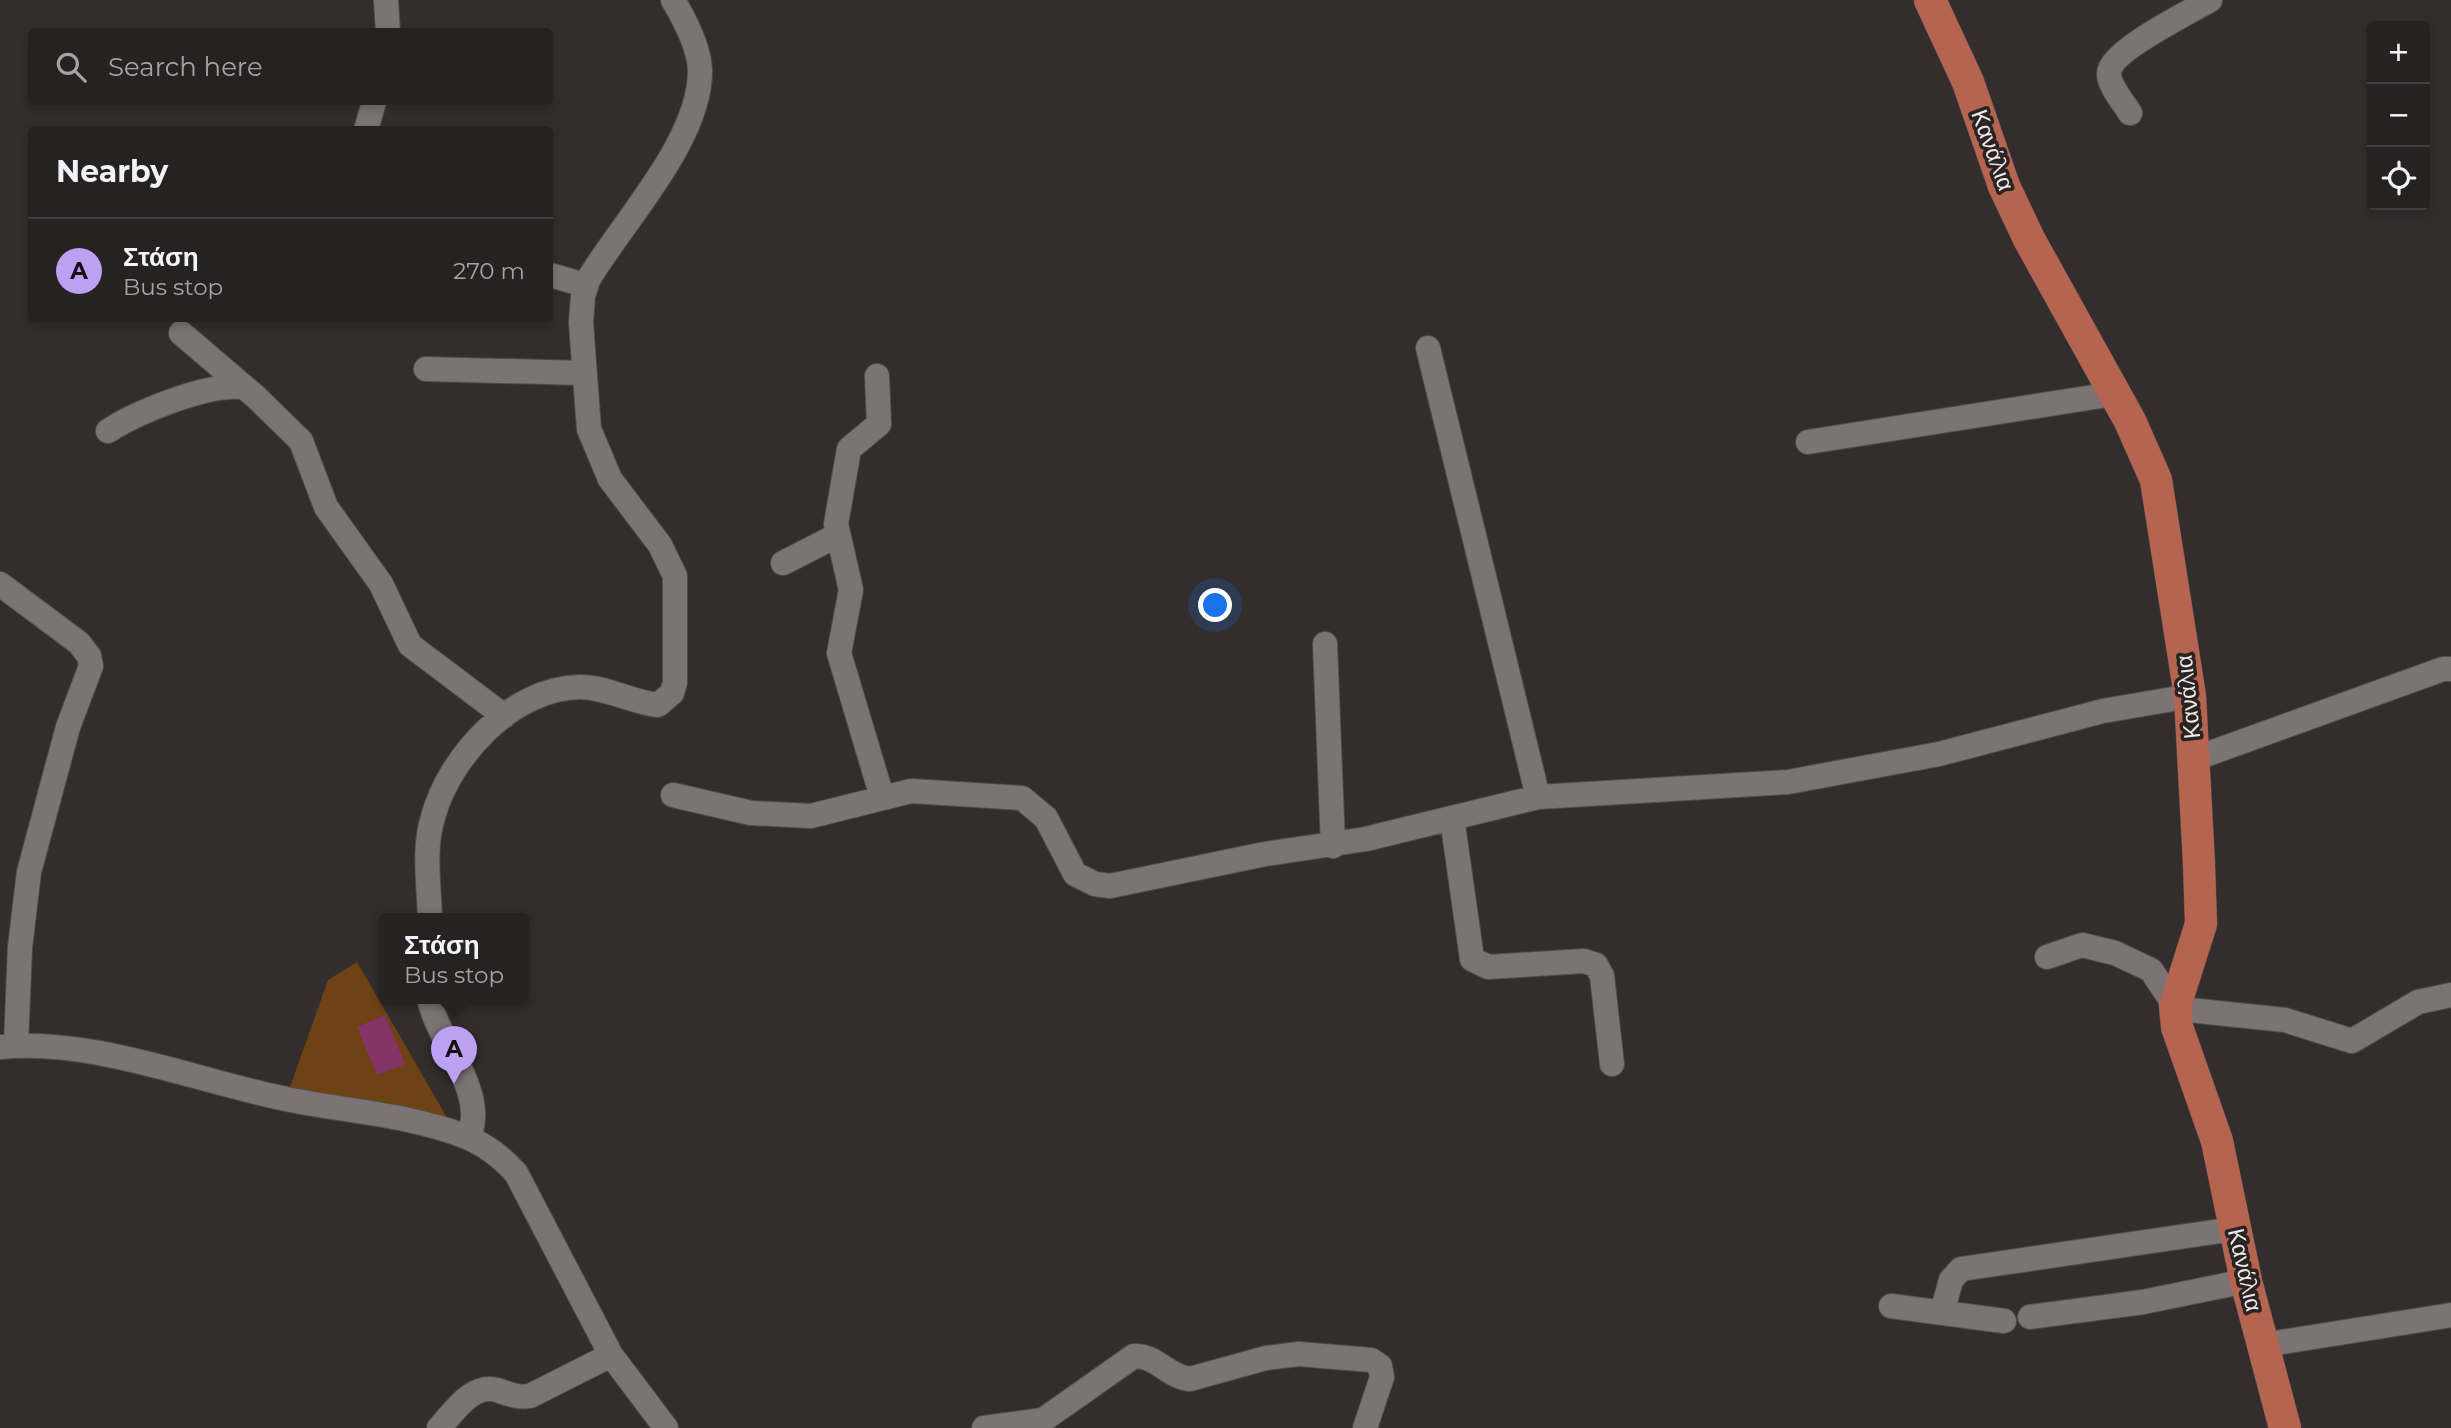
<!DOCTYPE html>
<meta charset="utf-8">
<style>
:root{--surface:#272222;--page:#2f2a2a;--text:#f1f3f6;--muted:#a4a4a5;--line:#433f40;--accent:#bca0f2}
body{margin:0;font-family:Montserrat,sans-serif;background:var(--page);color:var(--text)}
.controls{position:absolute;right:21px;top:21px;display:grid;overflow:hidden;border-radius:7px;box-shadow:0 4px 10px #0003}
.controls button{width:63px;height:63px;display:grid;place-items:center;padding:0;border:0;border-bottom:2px solid var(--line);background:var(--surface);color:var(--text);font:35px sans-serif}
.you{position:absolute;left:1216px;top:606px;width:24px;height:24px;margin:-18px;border:5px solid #fff;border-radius:50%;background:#1a73e8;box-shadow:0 0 0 10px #1a73e833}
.badge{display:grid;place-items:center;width:46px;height:46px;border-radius:50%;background:var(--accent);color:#111;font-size:23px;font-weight:700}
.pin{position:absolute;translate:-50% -58px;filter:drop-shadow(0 2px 4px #0008)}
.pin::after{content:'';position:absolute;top:37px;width:24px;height:21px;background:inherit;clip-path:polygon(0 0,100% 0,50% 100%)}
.popup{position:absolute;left:379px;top:913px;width:150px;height:91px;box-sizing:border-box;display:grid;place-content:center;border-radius:7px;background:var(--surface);filter:drop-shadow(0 2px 5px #0005);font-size:23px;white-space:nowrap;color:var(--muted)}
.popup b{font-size:26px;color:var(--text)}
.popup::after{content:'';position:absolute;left:50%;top:100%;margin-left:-14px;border:14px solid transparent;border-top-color:var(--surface)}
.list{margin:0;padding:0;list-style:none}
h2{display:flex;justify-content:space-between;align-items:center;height:91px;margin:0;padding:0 28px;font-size:30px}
h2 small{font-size:23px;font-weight:400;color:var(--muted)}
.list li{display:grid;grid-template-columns:46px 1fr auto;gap:21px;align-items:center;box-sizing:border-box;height:105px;padding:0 28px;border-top:2px solid var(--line)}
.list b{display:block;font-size:26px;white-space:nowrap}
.list p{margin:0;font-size:23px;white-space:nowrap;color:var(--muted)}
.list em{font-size:23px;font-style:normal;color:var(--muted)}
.icon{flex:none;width:38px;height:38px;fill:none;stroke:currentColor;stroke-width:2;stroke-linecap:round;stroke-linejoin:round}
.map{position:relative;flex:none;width:2451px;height:1428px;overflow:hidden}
.search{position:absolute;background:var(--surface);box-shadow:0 4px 10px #0003;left:28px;top:28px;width:525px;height:77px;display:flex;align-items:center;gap:18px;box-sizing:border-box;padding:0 24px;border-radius:7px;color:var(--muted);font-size:26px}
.panel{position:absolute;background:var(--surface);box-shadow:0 4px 10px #0003;left:28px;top:126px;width:525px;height:196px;border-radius:7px}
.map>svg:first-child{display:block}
</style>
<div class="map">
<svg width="2451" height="1428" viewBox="0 0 2451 1428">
<rect width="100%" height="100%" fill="#342d2e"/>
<!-- green -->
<path fill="#6e4214" d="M357 962 449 1121 289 1090 328 980Z"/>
<!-- building -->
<path fill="#843467" d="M385 1015 405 1064 377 1075 357 1027Z"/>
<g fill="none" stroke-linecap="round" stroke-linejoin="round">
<!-- minor casing -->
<g stroke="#534c4d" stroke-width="26">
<path id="minor" d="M386 0 388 32
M2130 113C2124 103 2109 86 2109 74 2109 51 2190 12 2210 0
M366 130 374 102
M550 275 585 285
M181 333 256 397 301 441 326 507 381 584 410 645 504 716
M1428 348 1538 797
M426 369 583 373
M877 376 879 424 849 449 836 524 851 590 839 653 882 797
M108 431C137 412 206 384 241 387
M1808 442 2113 394
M783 563 836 536
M0 584 79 643 89 656 91 666 68 727 29 872 20 947 16 1045
M1325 644 1333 846
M2194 759 2443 669H2451
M673 795 751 813 811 816 911 791 1022 798 1046 818 1075 874 1095 884 1110 886 1265 854 1366 839 1538 797 1788 782 1939 754 2103 711 2190 696
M1452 818 1472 959 1488 967 1584 961 1596 965 1602 976 1612 1064
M430 918C429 885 423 849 433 817 450 755 513 688 580 687 606 687 632 702 658 705L672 693 675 682V576L660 545 610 479 589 429 581 323 583 296 588 280C623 221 701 140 700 70 699 46 685 20 673 0
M2047 957 2082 945 2115 953 2151 970 2175 1006 2189 1010 2285 1020 2352 1041 2418 1002 2451 995
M429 998C437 1036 471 1074 473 1111 474 1120 471 1130 470 1138
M0 1047C90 1038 189 1078 277 1097 338 1111 405 1113 464 1136 486 1145 500 1156 516 1173L611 1355 666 1428
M1891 1306 2004 1321
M1942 1313 1951 1280 1961 1269 2234 1229
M2030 1317 2143 1302 2246 1281
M2263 1345 2451 1315
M439 1428C454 1412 472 1383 497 1390 509 1394 517 1398 530 1396L611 1355
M984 1428 1043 1420 1134 1356C1156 1355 1168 1377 1190 1379L1266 1358 1299 1354 1371 1360 1380 1366 1382 1377 1365 1428"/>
</g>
<!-- major casing -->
<g stroke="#534c4d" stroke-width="33">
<path id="major" d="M1930 0 1968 82 2004 186 2029 239 2130 421 2156 480 2190 696 2199 864 2201 924 2175 1006 2177 1027 2217 1141 2246 1281 2285 1428"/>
</g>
<!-- minor -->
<use href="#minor" stroke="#7c7474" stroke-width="24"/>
<!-- major -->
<use href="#major" stroke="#b4644f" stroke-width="32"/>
</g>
<g text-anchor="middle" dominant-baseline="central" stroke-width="7" stroke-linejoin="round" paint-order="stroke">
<!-- street labels -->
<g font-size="23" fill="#eee9e9" stroke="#2a2324">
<text transform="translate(1993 150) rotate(70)">Κανάλια</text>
<text transform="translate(2188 697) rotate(-96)">Κανάλια</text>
<text transform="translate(2245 1270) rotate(77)">Κανάλια</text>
</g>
</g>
</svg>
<div class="controls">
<button>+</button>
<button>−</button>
<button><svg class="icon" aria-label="locate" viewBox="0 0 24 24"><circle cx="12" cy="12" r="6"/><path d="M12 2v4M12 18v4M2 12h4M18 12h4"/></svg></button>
</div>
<div class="you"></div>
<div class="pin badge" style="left:454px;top:1084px">A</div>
<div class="popup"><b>Στάση</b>Bus stop</div>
<div class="search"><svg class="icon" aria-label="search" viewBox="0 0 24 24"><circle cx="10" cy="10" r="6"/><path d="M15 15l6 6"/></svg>Search here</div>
<section class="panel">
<h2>Nearby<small></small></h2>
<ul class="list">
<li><span class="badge">A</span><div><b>Στάση</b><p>Bus stop</p></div><em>270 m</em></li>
</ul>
</section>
</div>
